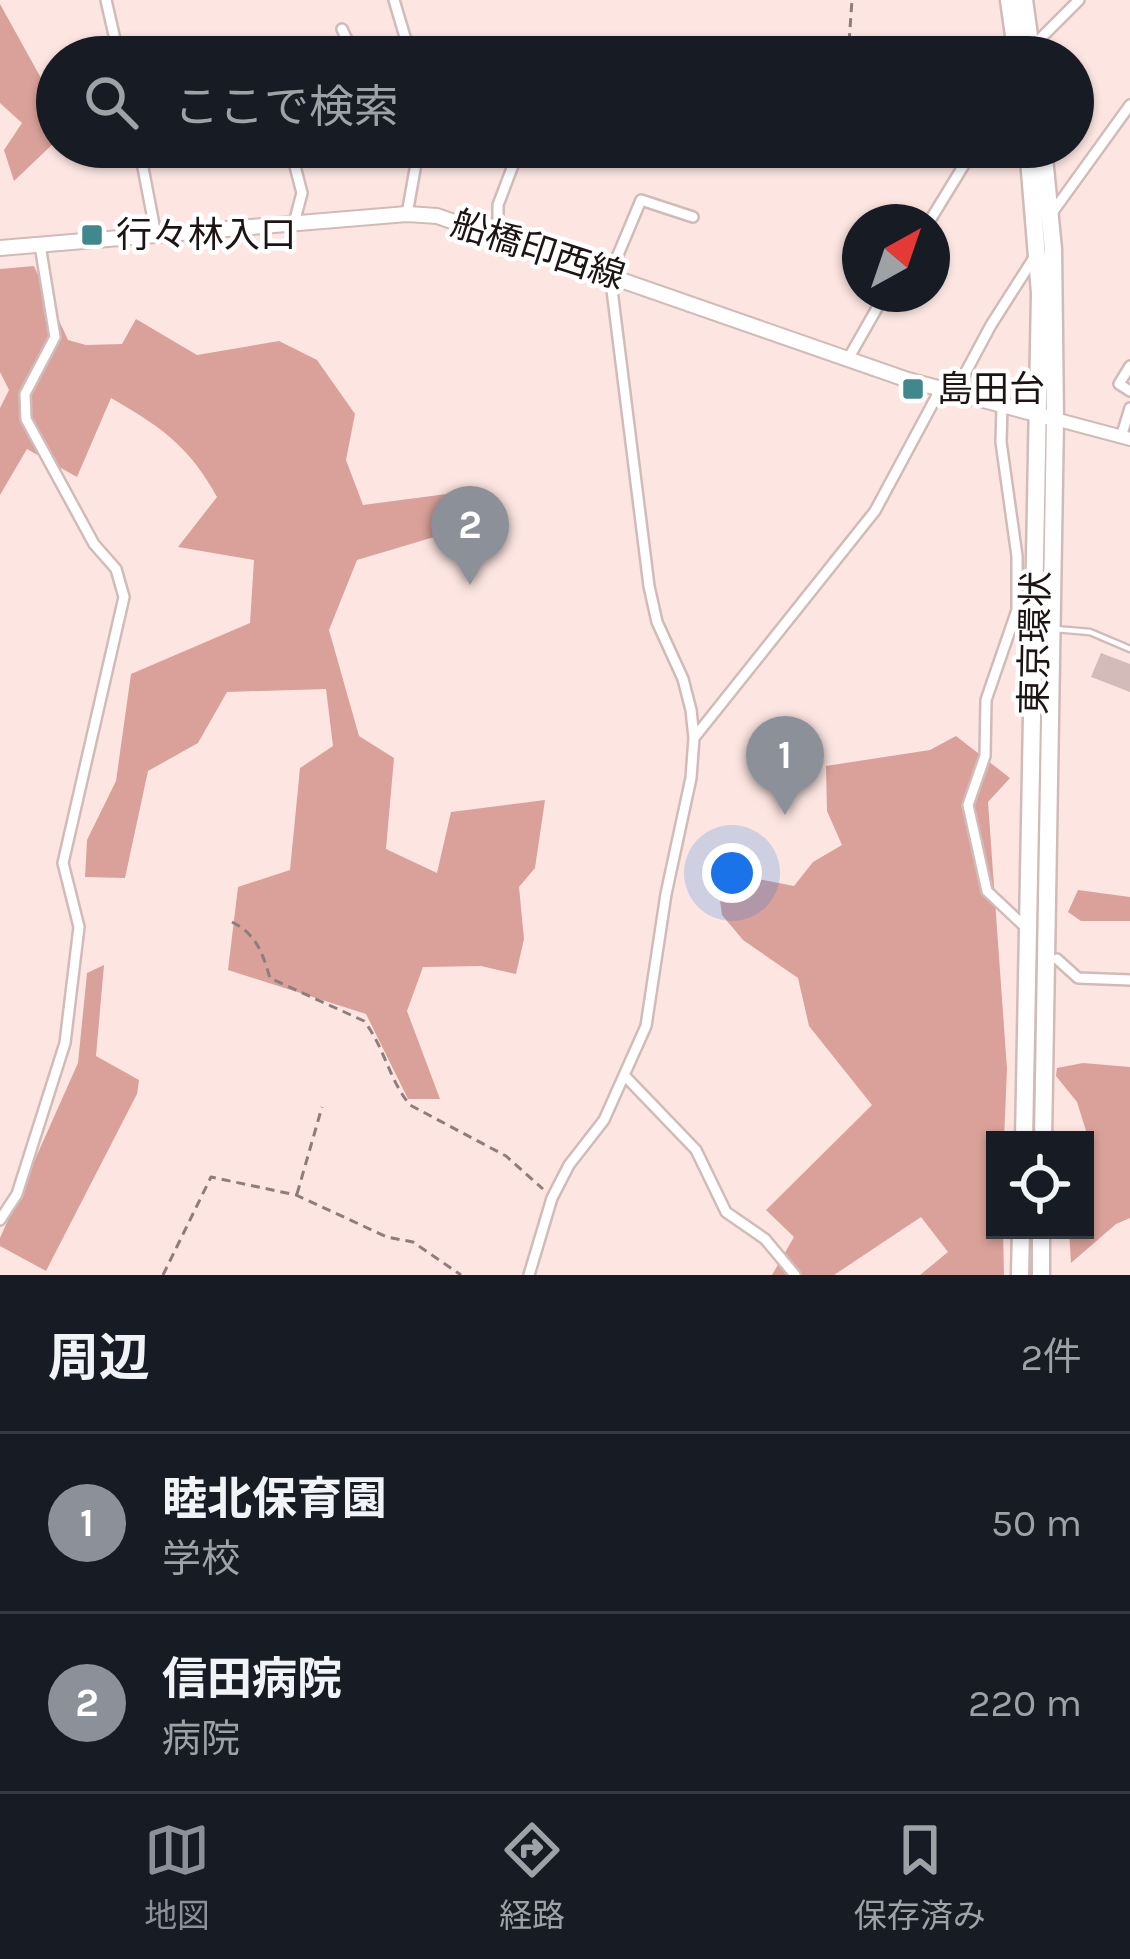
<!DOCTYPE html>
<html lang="ja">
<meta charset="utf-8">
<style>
:root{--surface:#171b24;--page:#20242c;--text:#f1f3f6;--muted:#9ea1a6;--line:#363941;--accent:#8c9099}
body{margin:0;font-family:Karla,"Noto Sans JP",sans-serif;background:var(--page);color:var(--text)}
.controls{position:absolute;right:36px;bottom:36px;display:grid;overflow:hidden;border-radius:0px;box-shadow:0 3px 9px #0004}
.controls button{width:108px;height:108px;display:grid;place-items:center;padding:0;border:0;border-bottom:3px solid var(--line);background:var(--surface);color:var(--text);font:60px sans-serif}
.compass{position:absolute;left:842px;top:204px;width:108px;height:108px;border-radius:50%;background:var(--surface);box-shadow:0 3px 9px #0004;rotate:40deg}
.you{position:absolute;left:732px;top:873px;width:42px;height:42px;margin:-30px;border:9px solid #fff;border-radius:50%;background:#1a73e8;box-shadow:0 0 0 18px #1a73e833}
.badge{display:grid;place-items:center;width:78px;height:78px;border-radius:50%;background:var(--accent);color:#fff;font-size:39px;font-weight:700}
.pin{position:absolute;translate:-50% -99px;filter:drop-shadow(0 3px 6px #0008)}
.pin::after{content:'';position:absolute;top:63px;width:42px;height:36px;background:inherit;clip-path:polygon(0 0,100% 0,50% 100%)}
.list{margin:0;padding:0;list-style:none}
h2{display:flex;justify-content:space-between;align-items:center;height:156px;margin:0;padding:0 48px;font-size:51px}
h2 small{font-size:39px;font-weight:400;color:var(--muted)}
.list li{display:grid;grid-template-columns:78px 1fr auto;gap:36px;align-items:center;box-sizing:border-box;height:180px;padding:0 48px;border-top:3px solid var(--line)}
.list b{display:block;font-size:45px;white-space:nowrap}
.list p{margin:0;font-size:39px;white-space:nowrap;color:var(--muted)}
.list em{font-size:39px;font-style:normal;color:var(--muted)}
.icon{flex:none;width:66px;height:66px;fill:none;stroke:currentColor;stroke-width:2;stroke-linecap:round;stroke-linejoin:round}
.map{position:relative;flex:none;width:1130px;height:1275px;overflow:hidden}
.search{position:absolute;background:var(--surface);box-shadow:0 3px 9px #0004;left:36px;right:36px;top:36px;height:132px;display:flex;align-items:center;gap:30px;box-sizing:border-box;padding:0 42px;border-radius:66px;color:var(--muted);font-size:45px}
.sheet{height:516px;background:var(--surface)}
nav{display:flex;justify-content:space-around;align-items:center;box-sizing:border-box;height:168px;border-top:3px solid var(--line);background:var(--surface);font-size:33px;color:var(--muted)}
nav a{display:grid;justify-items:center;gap:6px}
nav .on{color:var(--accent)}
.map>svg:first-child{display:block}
</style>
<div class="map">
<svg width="1130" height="1275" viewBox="0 0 1130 1275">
<rect width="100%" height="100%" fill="#fde6e2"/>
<!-- forest -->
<path fill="#d9a199" d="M0 4 57 107V140L14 181 4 150 22 123 0 103Z
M34 266 68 340 86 345 122 344 136 319 197 355 279 341 317 360 355 414 346 460 363 505 462 492 491 520 357 560 329 630 359 736 394 758 386 849 437 873 451 812 545 800 535 868 519 887 524 939 516 974 481 966 423 967 407 1011 440 1099H408L366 1014 228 970 238 887 290 870 300 768 333 746 326 689 227 692 198 743 148 771 125 878 85 877 87 840 116 781 131 674 250 623 254 560 178 547 217 497C189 446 161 427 111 398L77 477 27 449 0 495V408L9 390 0 372V269Z
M956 736 1010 778 988 802 1007 1069 1004 1140H995V1230H1003L1004 1275H920L948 1252 921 1217 834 1275H772L794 1237 766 1210 872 1105 809 1026 798 978 743 940 722 915 716 871 794 886 813 862 842 845 827 811 826 766 930 750Z
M1078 890 1130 897V921H1081L1068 912Z
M104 965 96 1056 139 1080 137 1094 46 1271 0 1246V1238L78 1063 87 973Z
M1083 1063 1130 1067V1218L1116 1224 1071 1263 1069 1230H1085V1140H1078L1087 1134 1077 1102 1056 1076 1057 1068Z"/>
<!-- building -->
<path fill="#d2bbb8" d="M1101 653 1130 664V692L1091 677Z"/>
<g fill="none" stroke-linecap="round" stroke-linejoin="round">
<!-- lane casing -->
<g stroke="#d1bbb8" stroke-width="9">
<path id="lane" d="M1055 629 1090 632 1130 649"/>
</g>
<!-- street casing -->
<g stroke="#d1bbb8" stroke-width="14">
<path id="street" d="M106 0 119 57
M394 0 411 57
M342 29 355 57
M1032 47 1079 0
M139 147 156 235
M290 147 302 193 294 223
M1052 213 1130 105
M407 214 419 147
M929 222 975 147
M498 235V205L520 147
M848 359 885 294
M1130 366 1119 384 1130 391
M954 394 991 325 1035 256
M1002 406 1001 442 1017 556V610L986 700 985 756 968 805 987 891 1022 924
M1121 437 1130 408
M694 738 875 511 940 390
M1057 959 1078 978 1130 980
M624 1075 696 1150 726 1212 765 1239 795 1275
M0 1220 17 1194 65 1043 79 927 63 863 124 597 116 569 94 544 26 419 25 394 55 337 40 245
M529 1275 552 1198 569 1165 604 1120 646 1026 666 894 691 778 694 738 691 710 683 679 657 622 649 586 610 274 641 200 693 217"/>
</g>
<!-- secondary casing -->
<g stroke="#d1bbb8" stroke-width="16">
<path id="secondary" d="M1055 419 1130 439"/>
</g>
<!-- primary casing -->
<g stroke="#d1bbb8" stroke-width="18">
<path id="primary" d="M0 248 407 214 437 216 908 380 1047 417"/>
</g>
<!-- highway casing -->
<g stroke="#d1bbb8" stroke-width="21">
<path id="highway" d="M1009 0 1017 57
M1024 0 1032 57
M1024 1140 1040 293 1028 147
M1043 1140 1055 419 1053 249 1043 147
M1020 1275 1021 1230
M1041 1275V1230"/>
</g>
<!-- path -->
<path stroke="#8d7d7b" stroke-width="3" stroke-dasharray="9 6" stroke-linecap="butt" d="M848 57 852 0
M425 165 463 147
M232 922C257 935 262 952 270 978L364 1021C384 1046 389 1080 410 1105L506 1156 543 1189
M297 1194 322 1107
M163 1275 211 1177 296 1195 387 1237 413 1242 461 1275"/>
<!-- lane -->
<use href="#lane" stroke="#fff" stroke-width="4.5"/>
<!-- street -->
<use href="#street" stroke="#fff" stroke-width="9"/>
<!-- secondary -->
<use href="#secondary" stroke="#fff" stroke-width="12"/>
<!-- primary -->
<use href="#primary" stroke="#fff" stroke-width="14"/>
<!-- highway -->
<use href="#highway" stroke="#fff" stroke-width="16"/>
</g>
<!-- markers -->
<g fill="#40888b" stroke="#fff" stroke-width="4.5">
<rect x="80" y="223" width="24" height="24" rx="6"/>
<rect x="901" y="377" width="24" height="24" rx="6"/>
</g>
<g text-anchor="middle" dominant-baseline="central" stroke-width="9" stroke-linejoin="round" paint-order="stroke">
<!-- poi labels -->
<g font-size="36" fill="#1d1514" stroke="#fff" text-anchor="start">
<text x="116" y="235">行々林入口</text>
<text x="937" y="389">島田台</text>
</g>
<!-- street labels -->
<g font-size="36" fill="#1d1514" stroke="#fff">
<text transform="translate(538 250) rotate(18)">船橋印西線</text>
<text transform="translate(1035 643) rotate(-89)">東京環状</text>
</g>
</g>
</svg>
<div class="controls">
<button><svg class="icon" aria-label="locate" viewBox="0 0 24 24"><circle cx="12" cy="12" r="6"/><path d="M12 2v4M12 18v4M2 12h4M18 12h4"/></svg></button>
</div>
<svg class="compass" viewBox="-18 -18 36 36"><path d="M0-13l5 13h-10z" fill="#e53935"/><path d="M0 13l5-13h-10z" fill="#9ea1a6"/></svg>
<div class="you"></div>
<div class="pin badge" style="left:785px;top:815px">1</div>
<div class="pin badge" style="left:470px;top:585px">2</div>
<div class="search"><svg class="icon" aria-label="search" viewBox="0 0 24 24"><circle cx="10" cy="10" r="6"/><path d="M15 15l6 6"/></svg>ここで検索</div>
</div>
<section class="sheet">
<h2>周辺<small>2件</small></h2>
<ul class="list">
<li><span class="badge">1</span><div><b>睦北保育園</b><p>学校</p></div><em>50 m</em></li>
<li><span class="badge">2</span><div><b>信田病院</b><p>病院</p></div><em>220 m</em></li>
</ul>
</section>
<nav>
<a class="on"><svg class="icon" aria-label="map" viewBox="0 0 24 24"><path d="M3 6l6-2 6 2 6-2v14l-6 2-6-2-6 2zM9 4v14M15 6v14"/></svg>地図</a>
<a><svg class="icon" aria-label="directions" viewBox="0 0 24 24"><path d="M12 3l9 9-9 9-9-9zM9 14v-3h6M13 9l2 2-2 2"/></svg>経路</a>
<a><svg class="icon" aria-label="saved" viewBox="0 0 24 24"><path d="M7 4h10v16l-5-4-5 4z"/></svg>保存済み</a>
</nav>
